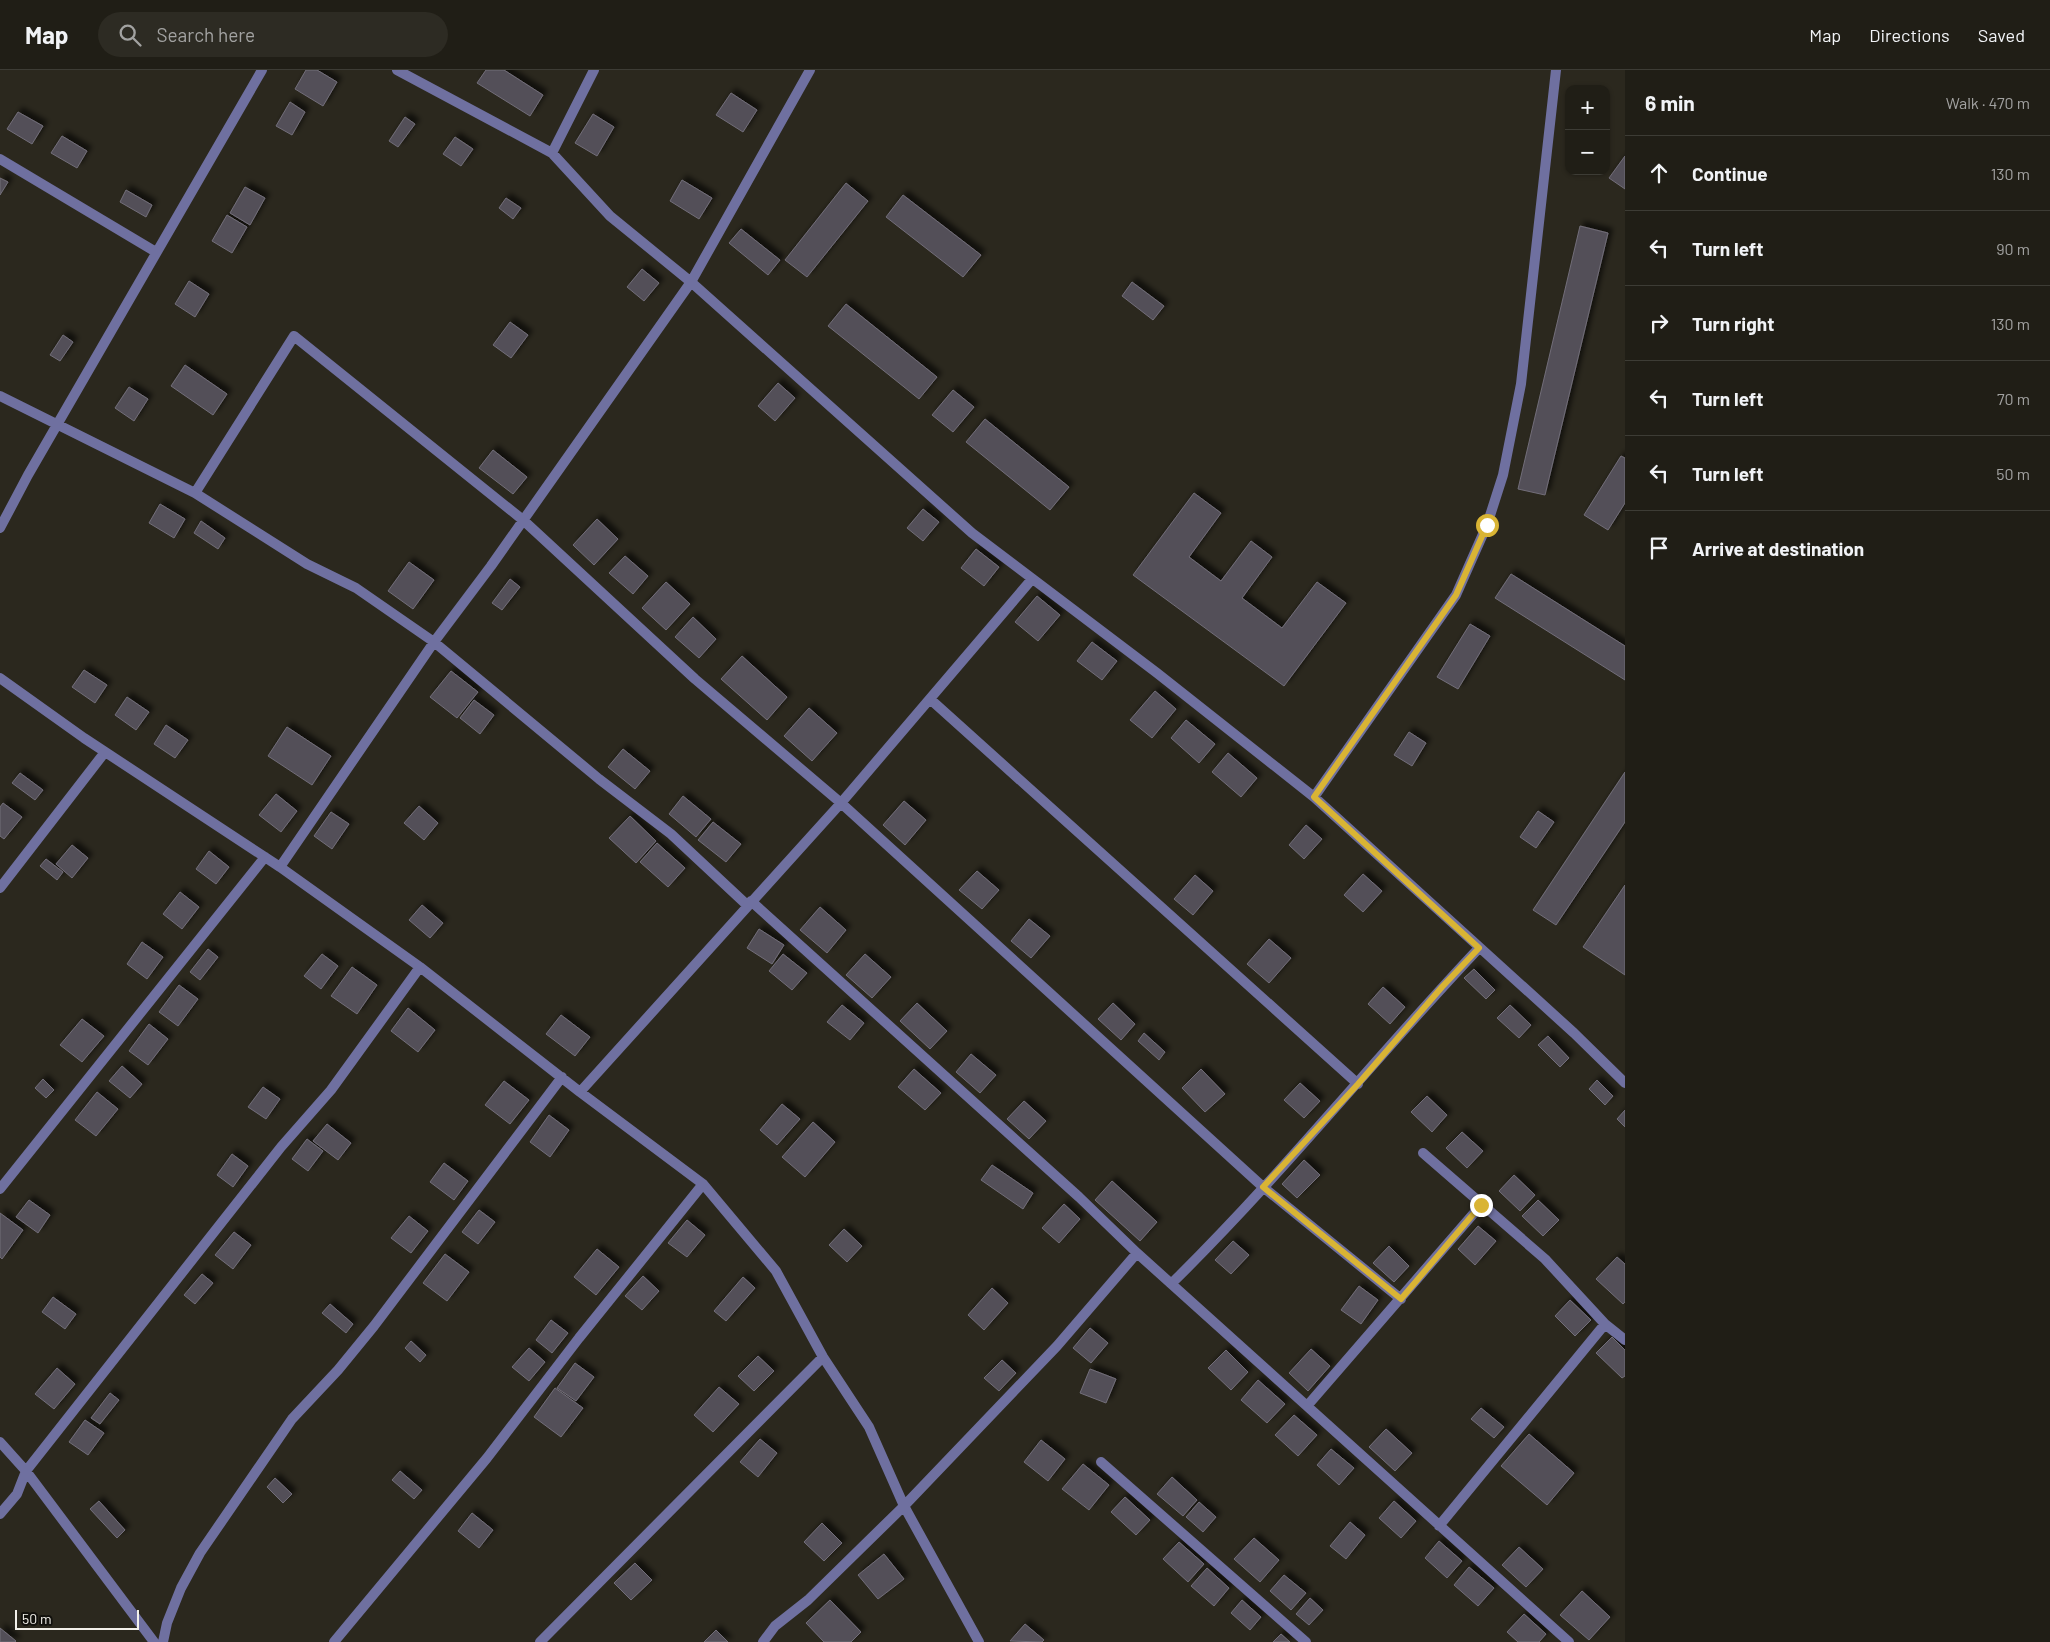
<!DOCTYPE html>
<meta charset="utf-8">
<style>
:root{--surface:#201e16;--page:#2d2b23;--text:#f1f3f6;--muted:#a2a2a1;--line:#3d3c35}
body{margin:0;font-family:Barlow,sans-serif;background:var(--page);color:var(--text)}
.controls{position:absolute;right:15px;top:15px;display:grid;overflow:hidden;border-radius:10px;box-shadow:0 1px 4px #0004}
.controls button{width:45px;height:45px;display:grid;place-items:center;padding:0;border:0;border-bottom:1px solid var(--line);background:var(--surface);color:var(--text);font:25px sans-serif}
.scale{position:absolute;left:15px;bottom:12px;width:124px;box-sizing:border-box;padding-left:5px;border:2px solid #f2f0ea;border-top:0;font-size:14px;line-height:18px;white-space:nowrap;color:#f2f0ea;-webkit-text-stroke:4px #12110d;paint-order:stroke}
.stop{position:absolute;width:15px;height:15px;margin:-11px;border:4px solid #d9b434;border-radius:50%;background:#fff}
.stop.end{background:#d9b434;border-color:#fff;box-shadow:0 1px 5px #0008}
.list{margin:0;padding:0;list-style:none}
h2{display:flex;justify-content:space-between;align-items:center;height:65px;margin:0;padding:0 20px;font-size:21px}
h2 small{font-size:16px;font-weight:400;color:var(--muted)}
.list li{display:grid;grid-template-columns:32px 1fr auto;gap:15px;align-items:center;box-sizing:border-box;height:75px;padding:0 20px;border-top:1px solid var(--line)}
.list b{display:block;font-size:19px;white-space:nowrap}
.list em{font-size:16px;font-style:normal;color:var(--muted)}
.icon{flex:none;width:28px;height:28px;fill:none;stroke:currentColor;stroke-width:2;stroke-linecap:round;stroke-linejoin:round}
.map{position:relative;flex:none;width:1625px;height:1572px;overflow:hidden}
header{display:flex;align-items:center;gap:30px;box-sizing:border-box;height:70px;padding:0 25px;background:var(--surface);border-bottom:1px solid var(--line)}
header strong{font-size:24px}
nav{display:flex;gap:28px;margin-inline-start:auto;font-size:18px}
.search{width:350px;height:45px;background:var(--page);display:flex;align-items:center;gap:12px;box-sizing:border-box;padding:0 18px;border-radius:28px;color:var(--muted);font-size:19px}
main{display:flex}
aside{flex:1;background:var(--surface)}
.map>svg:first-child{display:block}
</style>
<header>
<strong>Map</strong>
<div class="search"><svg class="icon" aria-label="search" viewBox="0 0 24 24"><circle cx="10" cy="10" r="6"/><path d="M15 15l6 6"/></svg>Search here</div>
<nav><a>Map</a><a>Directions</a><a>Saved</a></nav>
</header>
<main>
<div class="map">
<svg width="1625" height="1572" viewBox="0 0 1625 1572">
<defs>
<filter id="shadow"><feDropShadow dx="4.5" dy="-4.5" stdDeviation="2.5" flood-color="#0009"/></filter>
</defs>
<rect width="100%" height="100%" fill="#2b281e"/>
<!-- building -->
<path fill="#534f59" stroke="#726e79" filter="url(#shadow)" d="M306 0H317L337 12 323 36 295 19Z
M486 0H504L543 25 530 46 477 13Z
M731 23 757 40 743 62 716 45Z
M290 32 305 42 292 65 276 56Z
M18 42 43 56 32 74 7 59Z
M593 44 614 57 597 86 575 73Z
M405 47 415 54 398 77 389 71Z
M62 66 87 81 77 98 51 83Z
M455 67 473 79 461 96 443 84Z
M1625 86V119L1609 108Z
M0 108 8 112 0 125Z
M682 110 712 128 699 149 670 131Z
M846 113 868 131 807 207 785 190Z
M245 117 265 128 250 155 230 143Z
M126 120 152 135 146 147 120 132Z
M903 125 981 185 963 207 886 147Z
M506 128 521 138 513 149 499 138Z
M227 145 247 157 232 183 212 171Z
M1580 156 1608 163 1545 425 1518 419Z
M741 159 780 190 768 205 729 173Z
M642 199 659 213 644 231 627 217Z
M189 211 209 224 195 247 175 234Z
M1132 212 1164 236 1153 250 1122 226Z
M846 234 937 307 919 329 828 256Z
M510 252 528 265 511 288 493 275Z
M63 265 73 272 60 291 50 285Z
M185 295 227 324 213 345 171 316Z
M778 313 795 328 775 351 758 336Z
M129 317 148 329 134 351 115 338Z
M953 320 974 337 953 362 932 345Z
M985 349 1069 417 1050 440 966 372Z
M493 380 527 407 513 424 479 398Z
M1621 386 1625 388V433L1608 460 1584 445Z
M1194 423 1221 443 1189 487 1221 511 1251 471 1272 487 1242 528 1282 558 1317 512 1346 533 1284 616 1133 505Z
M160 434 185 449 174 468 149 453Z
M923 439 939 452 923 471 907 458Z
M597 449 618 469 594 495 573 475Z
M201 451 225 468 218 479 194 463Z
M976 479 999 497 984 516 961 498Z
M625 486 648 506 633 524 609 503Z
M409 492 434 510 413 539 388 521Z
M1511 504 1625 576V610L1495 528Z
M510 509 520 517 502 540 492 533Z
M666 512 690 534 666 560 642 538Z
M1037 526 1060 545 1038 571 1015 552Z
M693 547 716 569 699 588 675 567Z
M1470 554 1490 566 1458 619 1437 607Z
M1092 572 1117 591 1102 610 1077 591Z
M742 586 787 627 767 650 721 609Z
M84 600 107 615 95 633 72 617Z
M451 601 478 622 457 648 430 627Z
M1155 621 1176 639 1152 668 1130 650Z
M127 627 149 642 136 660 115 645Z
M474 630 494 645 480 664 460 648Z
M809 638 837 663 812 691 784 666Z
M1186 650 1215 674 1199 693 1171 668Z
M166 655 188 670 175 688 154 674Z
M287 657 331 686 312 715 268 686Z
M1409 662 1426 673 1412 696 1394 685Z
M623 679 650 701 635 719 608 697Z
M1228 683 1257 708 1241 727 1212 702Z
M1625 702V752L1556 855 1533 840Z
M20 703 43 720 35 730 12 713Z
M276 724 297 741 281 762 259 745Z
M683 726 711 749 696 767 669 744Z
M904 731 926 750 905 775 883 755Z
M3 733 22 747 4 769 0 766V737Z
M419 736 438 753 424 770 404 753Z
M1538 741 1554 752 1536 778 1520 767Z
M331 742 349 754 332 779 314 766Z
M630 746 656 771 636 793 609 768Z
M713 752 741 774 726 792 698 770Z
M1306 755 1322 769 1304 789 1289 775Z
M657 773 685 798 668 817 640 792Z
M72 775 88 788 72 808 56 794Z
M209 781 229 797 216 814 196 799Z
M46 789 63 802 57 810 40 796Z
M977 801 999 820 982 839 959 820Z
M1363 804 1382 821 1363 842 1344 825Z
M1195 805 1213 821 1193 845 1174 829Z
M1625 815V905L1583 877Z
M180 822 199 837 182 859 163 844Z
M422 835 443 853 430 868 409 850Z
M820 837 846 860 827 883 800 860Z
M1029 849 1050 866 1031 888 1011 871Z
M759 859 784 875 772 894 747 878Z
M1269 869 1291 888 1269 913 1247 894Z
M142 872 163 887 147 909 127 894Z
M208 879 218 887 200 910 190 902Z
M322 884 338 896 321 919 304 906Z
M783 884 807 903 792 920 769 901Z
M865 884 891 907 872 928 846 905Z
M352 897 377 915 357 944 331 926Z
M1474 899 1495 920 1486 929 1464 908Z
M179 915 198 929 178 956 159 942Z
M1383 917 1405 937 1390 954 1368 934Z
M917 933 947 961 930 979 900 951Z
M1113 933 1135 954 1121 970 1098 949Z
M842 935 864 953 850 970 827 952Z
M1510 935 1531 955 1519 968 1497 948Z
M408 938 435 960 418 982 391 961Z
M561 945 590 967 575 986 546 964Z
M82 949 104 966 82 992 60 975Z
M149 954 168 969 148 995 129 981Z
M1144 963 1165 982 1159 990 1138 971Z
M1548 966 1569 988 1560 997 1538 975Z
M971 984 996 1005 980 1023 956 1002Z
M122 996 142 1014 130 1028 109 1011Z
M914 999 941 1023 925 1040 898 1017Z
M1201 999 1225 1024 1205 1042 1182 1018Z
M43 1009 54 1020 46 1028 35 1018Z
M1597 1010 1613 1026 1605 1035 1589 1019Z
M504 1011 529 1030 510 1054 485 1035Z
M1300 1013 1320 1031 1304 1048 1284 1030Z
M263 1017 280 1029 266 1049 248 1037Z
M97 1022 118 1039 96 1066 75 1050Z
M1427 1026 1447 1045 1432 1062 1411 1042Z
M1024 1031 1046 1051 1029 1069 1007 1049Z
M782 1034 800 1049 777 1075 760 1060Z
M1625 1040V1057L1617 1049Z
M549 1045 569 1060 550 1087 530 1072Z
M813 1052 835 1072 805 1107 782 1087Z
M327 1054 351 1073 338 1090 313 1071Z
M1462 1062 1483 1081 1467 1098 1446 1078Z
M307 1069 323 1081 308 1101 292 1089Z
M232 1084 248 1096 233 1117 217 1105Z
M1304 1090 1320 1105 1297 1128 1282 1114Z
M444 1093 468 1111 454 1130 430 1112Z
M992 1095 1033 1123 1023 1139 981 1110Z
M1514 1105 1535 1125 1520 1141 1499 1121Z
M1112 1111 1157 1152 1140 1171 1095 1130Z
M29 1130 50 1145 38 1163 16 1147Z
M1538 1130 1559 1150 1543 1166 1522 1146Z
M1064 1134 1080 1149 1059 1173 1042 1158Z
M479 1140 495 1152 478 1174 462 1162Z
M0 1143 23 1160 2 1189 0 1187Z
M409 1146 428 1161 411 1183 391 1168Z
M687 1150 705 1165 687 1187 668 1173Z
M1478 1156 1496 1171 1475 1195 1458 1179Z
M844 1159 862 1176 847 1192 829 1175Z
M234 1162 251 1175 233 1199 215 1185Z
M1233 1171 1249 1185 1231 1204 1215 1190Z
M1389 1176 1409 1196 1394 1212 1373 1193Z
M597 1179 619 1197 596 1225 574 1207Z
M445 1184 469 1202 447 1231 423 1213Z
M1617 1187 1625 1194V1232L1623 1234 1596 1209Z
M202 1204 213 1213 195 1234 184 1225Z
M643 1206 659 1221 642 1240 625 1226Z
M743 1207 755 1218 726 1251 714 1241Z
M1359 1216 1378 1230 1361 1254 1341 1240Z
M992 1218 1008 1233 984 1260 968 1245Z
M53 1227 76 1244 65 1259 42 1242Z
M1570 1230 1591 1250 1575 1266 1555 1246Z
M330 1234 353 1254 346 1263 322 1243Z
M551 1250 568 1263 552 1283 536 1270Z
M1090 1258 1108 1273 1091 1293 1073 1278Z
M1612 1267 1625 1280V1306L1622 1308 1596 1283Z
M411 1271 426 1285 420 1292 405 1278Z
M529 1278 545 1292 529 1311 512 1297Z
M1311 1279 1330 1296 1308 1321 1289 1303Z
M1226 1280 1248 1302 1231 1320 1208 1298Z
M758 1286 774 1301 754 1321 738 1306Z
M1002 1290 1016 1303 999 1321 984 1308Z
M575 1293 594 1307 576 1331 557 1318Z
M57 1298 75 1314 54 1339 35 1324Z
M1090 1299 1116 1309 1106 1333 1080 1323Z
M1258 1310 1285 1334 1267 1353 1241 1330Z
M719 1317 739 1334 713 1362 694 1345Z
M555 1318 583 1338 561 1367 534 1347Z
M110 1323 119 1330 100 1354 91 1348Z
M1481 1338 1504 1357 1494 1368 1471 1349Z
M1294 1345 1317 1365 1298 1386 1275 1365Z
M85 1350 104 1363 88 1385 69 1372Z
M1386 1359 1412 1383 1395 1401 1369 1377Z
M1529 1364 1574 1403 1547 1435 1501 1396Z
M760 1369 777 1383 758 1407 740 1392Z
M1041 1370 1065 1389 1048 1411 1024 1392Z
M1331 1379 1354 1398 1339 1415 1317 1395Z
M1083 1394 1109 1415 1089 1440 1062 1419Z
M400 1401 422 1420 414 1429 392 1410Z
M1172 1407 1197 1430 1183 1446 1157 1424Z
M275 1408 292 1424 283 1433 267 1417Z
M1125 1427 1150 1450 1136 1465 1111 1442Z
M99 1431 125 1460 117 1468 90 1439Z
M1394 1431 1416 1451 1401 1468 1379 1448Z
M1199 1432 1216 1447 1203 1462 1186 1447Z
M472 1443 493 1460 479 1478 458 1461Z
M1350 1452 1365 1465 1346 1489 1330 1476Z
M822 1453 842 1473 824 1491 804 1472Z
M1254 1468 1279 1490 1260 1512 1234 1489Z
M1439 1471 1462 1491 1447 1508 1425 1488Z
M1179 1472 1204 1494 1188 1512 1163 1489Z
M1519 1477 1543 1499 1526 1517 1502 1495Z
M884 1484 904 1509 878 1529 858 1505Z
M635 1493 652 1510 631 1530 614 1513Z
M1469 1497 1494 1518 1478 1536 1454 1515Z
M1207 1498 1229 1518 1214 1536 1191 1516Z
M1284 1505 1306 1523 1291 1540 1270 1521Z
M1582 1521 1610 1547 1589 1570 1560 1545Z
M1310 1528 1323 1540 1309 1555 1296 1544Z
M830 1530 861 1562 851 1572H824L806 1553Z
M1242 1530 1261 1547 1250 1560 1231 1543Z
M1524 1544 1546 1564 1539 1572H1518L1507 1562Z
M1025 1554 1044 1570 1042 1572 1010 1571Z
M0 1558 16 1571 15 1572H0Z
M716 1560 728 1572H704Z
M1281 1564 1290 1572H1273Z"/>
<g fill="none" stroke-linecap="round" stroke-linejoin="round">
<!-- street -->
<path stroke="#6f70a0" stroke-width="10" d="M397 0 552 83 610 146 691 212 972 463 1157 603 1314 727 1574 963 1625 1013
M810 0 691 212 491 496 434 572 280 797 420 897 580 1022 841 733 1032 509
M552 83 594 0
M0 89 156 182
M0 326 195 423 307 494 356 518 434 572 599 709 671 764 747 835
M195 423 294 266 523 450 695 609 841 733 1263 1117 1401 1229
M0 458 28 405 262 0
M0 608 84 668 280 797
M930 629 1358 1014
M1314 727 1456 525 1487 455 1503 405 1521 314 1556 0
M0 818 105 682
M751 831 1079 1127 1137 1183 1569 1572
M580 1022 703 1114 776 1201 823 1287 869 1357 904 1436 979 1572
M1423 1083 1545 1189 1605 1254 1625 1270
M0 1119 265 787
M1172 1213C1280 1107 1375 988 1479 878
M1307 1336 1481 1135
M0 1372 26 1401 154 1572
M1101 1392 1306 1572
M0 1444 17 1424 26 1401 281 1077 331 1020 420 897
M1439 1456 1605 1254
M163 1572 167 1553 181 1518 200 1483 292 1349 338 1300 374 1256 562 1007
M334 1572 487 1388 579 1268 703 1114
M540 1572 823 1287
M763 1572 775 1556 808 1530 904 1436 1057 1276 1137 1183"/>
</g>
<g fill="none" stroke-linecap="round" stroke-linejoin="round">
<!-- route -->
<path stroke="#d9b434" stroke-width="6" d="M1481 1135 1401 1229 1263 1117 1358 1014 1442 917 1479 878 1314 727 1456 525 1487 455"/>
</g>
</svg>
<div class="controls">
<button>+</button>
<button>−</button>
</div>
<div class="scale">50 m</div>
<div class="stop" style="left:1487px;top:455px"></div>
<div class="stop end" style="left:1481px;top:1135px"></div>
</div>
<aside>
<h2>6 min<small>Walk · 470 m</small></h2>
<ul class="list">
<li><svg class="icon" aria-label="ahead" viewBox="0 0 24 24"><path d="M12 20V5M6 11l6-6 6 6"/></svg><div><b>Continue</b></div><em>130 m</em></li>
<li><svg class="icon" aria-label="left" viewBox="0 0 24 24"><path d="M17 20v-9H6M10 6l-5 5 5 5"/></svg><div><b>Turn left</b></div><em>90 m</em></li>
<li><svg class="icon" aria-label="right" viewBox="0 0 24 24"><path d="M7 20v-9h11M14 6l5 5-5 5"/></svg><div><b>Turn right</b></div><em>130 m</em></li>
<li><svg class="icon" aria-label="left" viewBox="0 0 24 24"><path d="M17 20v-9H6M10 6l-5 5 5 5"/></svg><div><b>Turn left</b></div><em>70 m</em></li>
<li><svg class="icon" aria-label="left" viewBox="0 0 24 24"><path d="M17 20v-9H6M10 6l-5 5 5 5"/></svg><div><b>Turn left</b></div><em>50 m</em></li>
<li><svg class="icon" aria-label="arrive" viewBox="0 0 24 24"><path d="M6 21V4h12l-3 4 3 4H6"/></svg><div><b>Arrive at destination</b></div></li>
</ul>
</aside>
</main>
